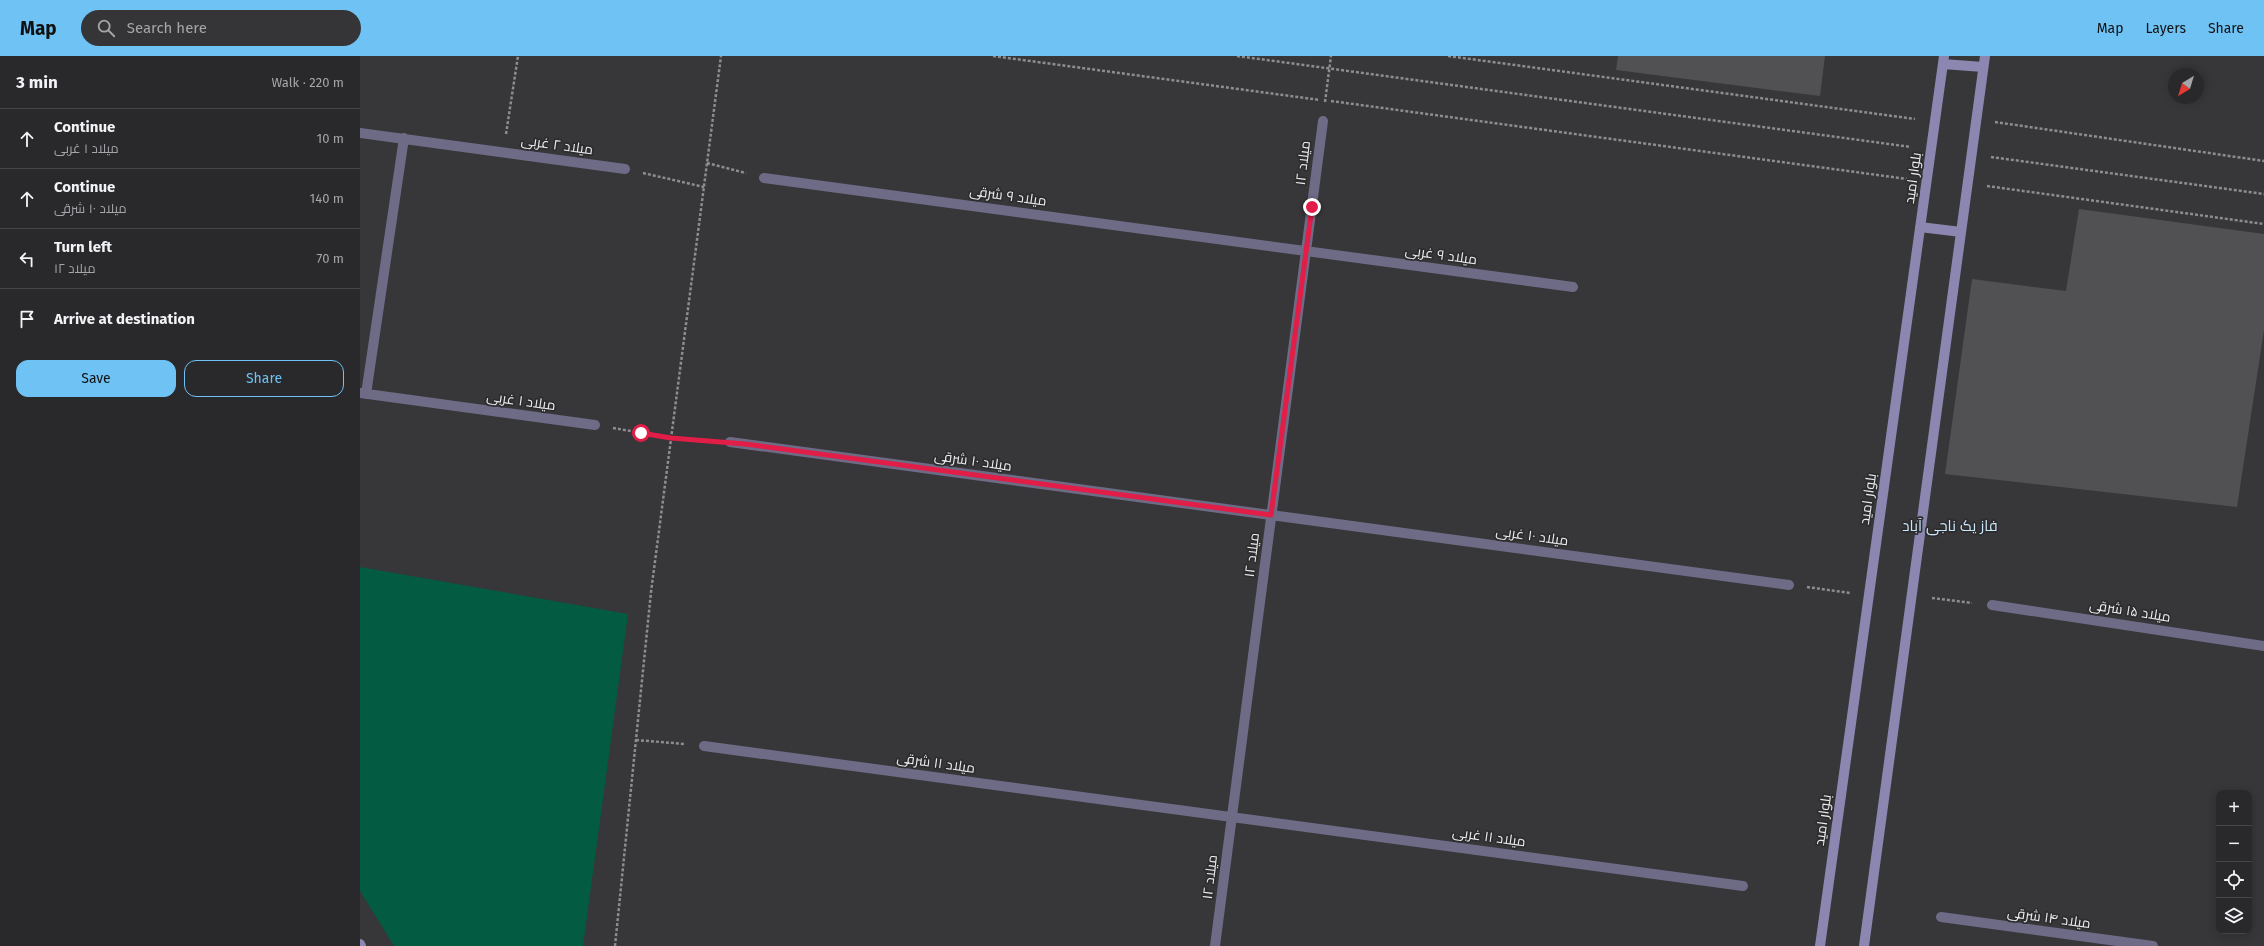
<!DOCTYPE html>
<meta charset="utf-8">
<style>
:root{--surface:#29282b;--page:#353437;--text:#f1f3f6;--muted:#a5a6a9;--line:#454447;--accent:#6ec2f4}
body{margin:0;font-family:"Fira Sans",Cairo,sans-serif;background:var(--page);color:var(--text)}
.controls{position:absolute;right:12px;bottom:12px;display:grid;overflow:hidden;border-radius:8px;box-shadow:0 2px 10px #0003}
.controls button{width:36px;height:36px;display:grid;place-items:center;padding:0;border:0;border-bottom:1px solid var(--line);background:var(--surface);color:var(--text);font:20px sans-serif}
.compass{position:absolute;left:1808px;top:12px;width:36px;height:36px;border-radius:50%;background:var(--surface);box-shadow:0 2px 10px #0003;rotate:218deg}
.stop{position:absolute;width:12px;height:12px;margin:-9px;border:3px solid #e11d48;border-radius:50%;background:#fff}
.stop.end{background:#e11d48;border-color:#fff;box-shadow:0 1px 4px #0008}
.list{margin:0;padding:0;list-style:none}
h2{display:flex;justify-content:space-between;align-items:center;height:52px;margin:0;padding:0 16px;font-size:17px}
h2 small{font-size:13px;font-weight:400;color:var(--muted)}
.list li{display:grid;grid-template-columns:26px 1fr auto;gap:12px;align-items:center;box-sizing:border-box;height:60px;padding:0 16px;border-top:1px solid var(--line)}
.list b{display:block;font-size:15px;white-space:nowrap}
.list p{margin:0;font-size:13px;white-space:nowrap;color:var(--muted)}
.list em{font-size:13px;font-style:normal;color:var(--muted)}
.actions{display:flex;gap:8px;padding:12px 16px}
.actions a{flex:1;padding:9px 0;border:1px solid var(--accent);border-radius:12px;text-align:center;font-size:14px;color:var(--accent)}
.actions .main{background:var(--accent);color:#111}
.icon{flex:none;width:22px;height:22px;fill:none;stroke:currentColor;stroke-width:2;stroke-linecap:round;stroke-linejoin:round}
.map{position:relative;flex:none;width:1904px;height:890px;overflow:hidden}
header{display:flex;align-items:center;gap:24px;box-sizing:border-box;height:56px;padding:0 20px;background:var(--accent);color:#111}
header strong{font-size:19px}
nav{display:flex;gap:22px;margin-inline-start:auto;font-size:14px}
.search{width:280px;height:36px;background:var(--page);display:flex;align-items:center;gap:10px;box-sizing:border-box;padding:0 14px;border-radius:22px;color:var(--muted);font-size:15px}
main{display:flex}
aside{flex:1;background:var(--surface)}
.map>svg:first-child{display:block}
</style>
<header>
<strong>Map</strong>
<div class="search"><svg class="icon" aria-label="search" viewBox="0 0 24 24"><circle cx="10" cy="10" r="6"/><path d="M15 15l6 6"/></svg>Search here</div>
<nav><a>Map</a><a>Layers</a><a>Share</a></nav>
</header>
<main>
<aside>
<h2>3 min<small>Walk · 220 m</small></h2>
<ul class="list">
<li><svg class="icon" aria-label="ahead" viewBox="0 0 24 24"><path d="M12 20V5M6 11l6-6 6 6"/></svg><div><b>Continue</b><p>میلاد ۱ غربی</p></div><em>10 m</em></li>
<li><svg class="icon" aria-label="ahead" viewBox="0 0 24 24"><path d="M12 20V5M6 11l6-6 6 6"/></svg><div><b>Continue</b><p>میلاد ۱۰ شرقی</p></div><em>140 m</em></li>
<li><svg class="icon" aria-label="left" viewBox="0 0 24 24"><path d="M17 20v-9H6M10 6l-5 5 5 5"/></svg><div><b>Turn left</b><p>میلاد ۱۲</p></div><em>70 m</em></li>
<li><svg class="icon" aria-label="arrive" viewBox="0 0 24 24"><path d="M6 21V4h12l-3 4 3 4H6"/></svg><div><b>Arrive at destination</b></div></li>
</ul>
<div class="actions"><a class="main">Save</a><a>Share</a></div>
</aside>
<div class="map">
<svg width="1904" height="890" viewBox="0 0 1904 890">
<rect width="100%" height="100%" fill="#373639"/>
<!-- green -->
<path fill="#035c41" d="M0 511 268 558 223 890H34L0 835Z"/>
<!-- building -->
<path fill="#515052" d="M1258 0H1465L1460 40 1256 14Z
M1719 153 1904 178V274L1877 451 1585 418 1612 223 1706 235Z"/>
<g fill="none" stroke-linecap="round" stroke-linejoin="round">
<!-- path -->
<path stroke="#8d8c8f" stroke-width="2.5" stroke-dasharray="3 2" stroke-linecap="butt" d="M633 0 960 44
M877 0 1551 91
M1088 0 1555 63
M971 45 1547 123
M965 46 971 0
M1635 66 1904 105
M146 78 158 0
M1631 101 1904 138
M347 107 386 117
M283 117 344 131
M1627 130 1904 168
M253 372 311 382 351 385
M1447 531 1490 537
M1572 542 1612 547
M276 684 325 688
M255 890 291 536 361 0"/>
<!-- street -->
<path stroke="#6d6b85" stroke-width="10" d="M0 77 265 113
M404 122 1213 231
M0 337 235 369
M6 338 44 82
M370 386 1429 529
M1632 549 1904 590
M344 690 1383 830
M1581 861 1793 890
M855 890 963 65"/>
<!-- secondary -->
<path stroke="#8b87b1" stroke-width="10" d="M1583 8 1623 11
M1560 171 1601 176
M0 888 1 890
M1460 890 1584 0
M1504 890 1625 0"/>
</g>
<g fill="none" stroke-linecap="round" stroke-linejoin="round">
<!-- route -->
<path stroke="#e11d48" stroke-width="5" d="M281 377 311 382 385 388 911 459 952 151"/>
</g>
<g text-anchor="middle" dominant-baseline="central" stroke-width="3.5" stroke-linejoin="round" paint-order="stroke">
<!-- street labels -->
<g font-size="14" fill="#edecee" stroke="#2d2c2e">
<text transform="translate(197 89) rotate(8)">میلاد ۲ غربی</text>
<text transform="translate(943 107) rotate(-83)">میلاد ۱۲</text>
<text transform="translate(1553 122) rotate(-82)">بلوار امید</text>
<text transform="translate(648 140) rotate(8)">میلاد ۹ شرقی</text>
<text transform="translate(1081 199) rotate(8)">میلاد ۹ غربی</text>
<text transform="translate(161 345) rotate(8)">میلاد ۱ غربی</text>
<text transform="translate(613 405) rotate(8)">میلاد ۱۰ شرقی</text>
<text transform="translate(1508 443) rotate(-82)">بلوار امید</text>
<text transform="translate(1172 480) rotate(8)">میلاد ۱۰ غربی</text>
<text transform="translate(892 499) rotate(-83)">میلاد ۱۲</text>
<text transform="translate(1770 555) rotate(9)">میلاد ۱۵ شرقی</text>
<text transform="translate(576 707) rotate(8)">میلاد ۱۱ شرقی</text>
<text transform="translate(1463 764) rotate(-82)">بلوار امید</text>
<text transform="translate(1129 781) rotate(8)">میلاد ۱۱ غربی</text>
<text transform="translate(850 821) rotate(-83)">میلاد ۱۲</text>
<text transform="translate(1689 862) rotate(8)">میلاد ۱۴ شرقی</text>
</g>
<!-- neighbourhood labels -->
<g font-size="15" fill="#cae7fa" stroke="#2d2c2e">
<text x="1590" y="470">فاز یک ناجی آباد</text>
</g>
</g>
</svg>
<div class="controls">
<button>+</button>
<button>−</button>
<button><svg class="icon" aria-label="locate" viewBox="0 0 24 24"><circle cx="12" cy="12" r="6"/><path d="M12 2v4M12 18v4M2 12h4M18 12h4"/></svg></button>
<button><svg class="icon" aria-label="layers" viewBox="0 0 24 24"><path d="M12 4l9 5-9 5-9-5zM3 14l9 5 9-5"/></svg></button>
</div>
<svg class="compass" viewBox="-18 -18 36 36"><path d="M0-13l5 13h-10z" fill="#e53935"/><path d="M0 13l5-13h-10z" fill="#a5a6a9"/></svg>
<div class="stop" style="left:281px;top:377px"></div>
<div class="stop end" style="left:952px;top:151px"></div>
</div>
</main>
